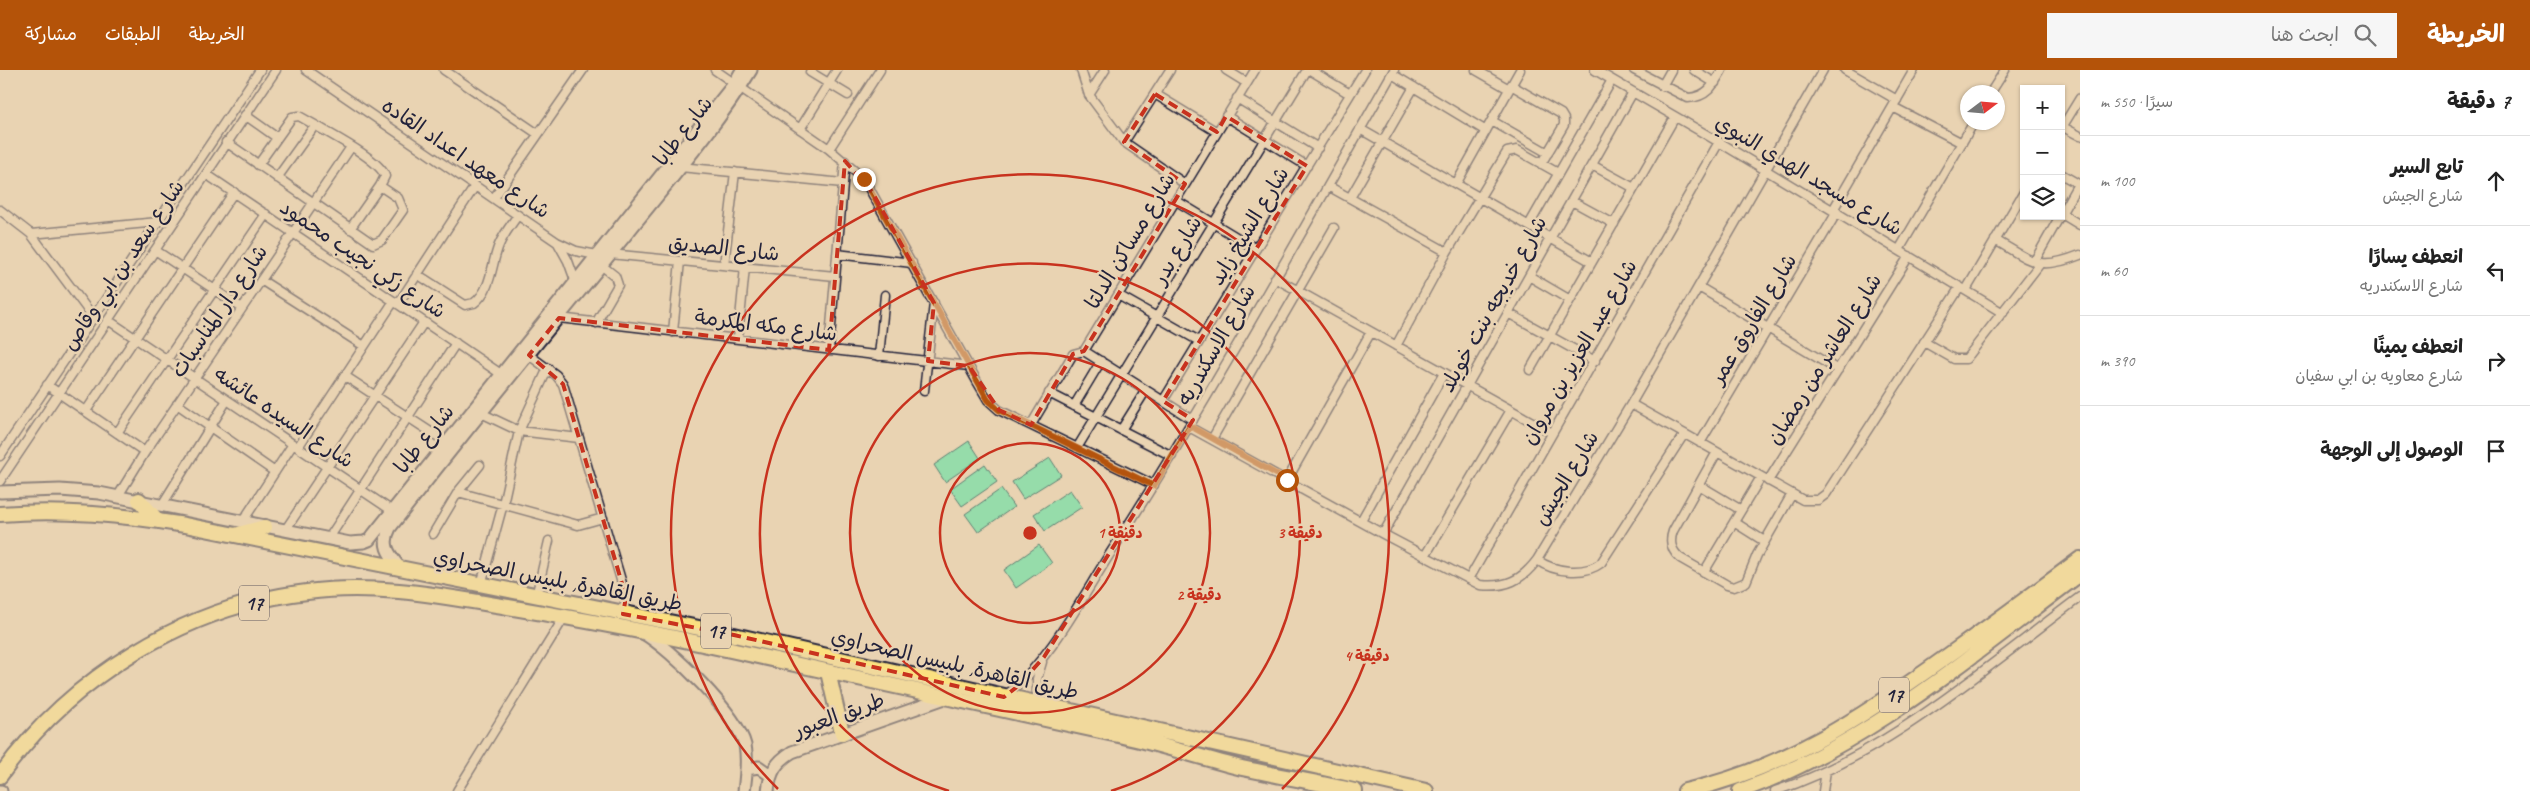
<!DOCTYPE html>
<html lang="ar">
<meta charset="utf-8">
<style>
:root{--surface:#fff;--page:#f6f6f6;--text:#222;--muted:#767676;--line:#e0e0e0;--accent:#b45309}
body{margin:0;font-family:Caveat,"Playpen Sans Arabic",sans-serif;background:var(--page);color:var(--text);direction:rtl}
.controls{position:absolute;right:15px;top:15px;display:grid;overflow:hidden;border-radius:0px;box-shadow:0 1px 4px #0004}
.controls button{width:45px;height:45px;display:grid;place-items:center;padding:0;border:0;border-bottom:1px solid var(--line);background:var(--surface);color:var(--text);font:25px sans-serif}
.compass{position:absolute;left:1960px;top:15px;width:45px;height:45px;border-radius:50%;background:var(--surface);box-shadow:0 1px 4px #0004;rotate:74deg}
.stop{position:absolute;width:15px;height:15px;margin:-11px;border:4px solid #b45309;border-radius:50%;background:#fff}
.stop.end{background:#b45309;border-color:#fff;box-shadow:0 1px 5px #0008}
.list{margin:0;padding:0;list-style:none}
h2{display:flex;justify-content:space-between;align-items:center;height:65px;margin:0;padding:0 20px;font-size:21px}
h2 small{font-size:16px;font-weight:400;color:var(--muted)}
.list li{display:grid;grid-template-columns:32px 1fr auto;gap:15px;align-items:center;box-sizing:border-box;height:90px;padding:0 20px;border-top:1px solid var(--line)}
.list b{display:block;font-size:19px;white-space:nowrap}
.list p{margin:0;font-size:16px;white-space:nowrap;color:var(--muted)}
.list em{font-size:16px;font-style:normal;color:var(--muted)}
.icon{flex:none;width:28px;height:28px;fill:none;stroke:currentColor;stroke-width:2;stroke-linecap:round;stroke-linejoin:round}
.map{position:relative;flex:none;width:2080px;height:721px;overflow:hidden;direction:ltr}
header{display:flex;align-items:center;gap:30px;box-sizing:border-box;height:70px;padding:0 25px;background:var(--accent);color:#fff}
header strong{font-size:24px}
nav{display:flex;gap:28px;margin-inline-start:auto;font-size:18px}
.search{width:350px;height:45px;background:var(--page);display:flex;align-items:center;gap:12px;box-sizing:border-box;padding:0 18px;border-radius:0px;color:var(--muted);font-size:19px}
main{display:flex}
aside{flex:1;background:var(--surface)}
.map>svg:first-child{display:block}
</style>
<header>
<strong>الخريطة</strong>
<div class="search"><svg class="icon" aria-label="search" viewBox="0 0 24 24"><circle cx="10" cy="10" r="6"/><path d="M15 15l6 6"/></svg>ابحث هنا</div>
<nav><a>الخريطة</a><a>الطبقات</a><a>مشاركة</a></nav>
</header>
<main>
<aside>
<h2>7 دقيقة<small>سيرًا · 550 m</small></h2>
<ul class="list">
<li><svg class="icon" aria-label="ahead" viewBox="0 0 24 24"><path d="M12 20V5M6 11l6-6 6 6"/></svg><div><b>تابع السير</b><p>شارع الجيش</p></div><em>100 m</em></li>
<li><svg class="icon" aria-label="left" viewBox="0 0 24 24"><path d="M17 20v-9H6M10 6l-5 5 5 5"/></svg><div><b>انعطف يسارًا</b><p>شارع الاسكندريه</p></div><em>60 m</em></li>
<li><svg class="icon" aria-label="right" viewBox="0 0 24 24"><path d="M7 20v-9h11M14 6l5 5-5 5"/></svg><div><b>انعطف يمينًا</b><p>شارع معاويه بن ابي سفيان</p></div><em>390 m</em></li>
<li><svg class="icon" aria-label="arrive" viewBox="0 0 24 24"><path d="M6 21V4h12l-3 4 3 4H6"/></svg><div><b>الوصول إلى الوجهة</b></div></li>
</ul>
</aside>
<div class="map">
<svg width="2080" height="721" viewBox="0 0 2080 721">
<rect width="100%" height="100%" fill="#e9d3b2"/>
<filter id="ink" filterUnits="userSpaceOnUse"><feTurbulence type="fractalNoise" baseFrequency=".02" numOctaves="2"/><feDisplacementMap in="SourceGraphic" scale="10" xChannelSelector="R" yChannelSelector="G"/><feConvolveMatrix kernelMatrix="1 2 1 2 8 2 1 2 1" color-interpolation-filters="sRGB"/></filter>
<g filter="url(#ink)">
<!-- grass -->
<path fill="#96dcaa" stroke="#5c7f72" d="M969 371 980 388 945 412 934 395Z
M1050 388 1061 405 1023 429 1012 412Z
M985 394 997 412 962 436 950 419Z
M1001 419 1014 437 978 462 965 444Z
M1070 420 1082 437 1045 461 1034 444Z
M1039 475 1052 493 1016 518 1004 500Z"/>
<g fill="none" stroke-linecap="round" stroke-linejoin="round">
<!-- street casing -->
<g stroke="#22223b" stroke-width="11">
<path id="street" d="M306 0 557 172 576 181 597 185
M444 0 538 64
M715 0 829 79 864 109 978 313 988 330 999 340 1154 415
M1081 0 1089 25 1124 72 1185 114
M1226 0 1247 13
M1310 0 1350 24
M1476 0 1509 19
M1595 0 1719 72 2003 243
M1634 0 1688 28C1707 27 1713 16 1722 0
M1694 0 1715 13
M1845 0 1897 30
M810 2 848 25
M1392 4 1486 61
M1511 15 1561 44 1564 49V55L1541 94
M1662 16 1671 0
M1991 22 2005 0
M1155 24 1217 62
M1089 25 1105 0
M1237 28 1318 78
M1893 37 1962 73
M245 45 276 67
M1226 46 1307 96
M1492 51 1548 83
M2063 57 2080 66
M800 59 837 0
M1360 59 1592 192
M2061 59 2080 28
M226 72 373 174 382 170 403 140 398 128 380 116
M1124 72 1170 0
M829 79 880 0
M258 95 292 47 299 46 315 55
M1592 95 1634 118
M680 97 843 113
M206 104 501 304
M2061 104 2080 115
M277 108 315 55C331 65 379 89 385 106L380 116 350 159
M1456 114 1520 0
M1328 116 1447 182
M494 128 583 0
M1350 128 1414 17
M1175 130 1256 179
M1572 131 1614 154
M0 140 31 164 93 247
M1833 140 1914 0
M2061 144 2078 114
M2062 144 2080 155
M1529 155 1612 10
M31 164 158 152
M1995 170C2032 191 2037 202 2080 185
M558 173 568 191 576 213
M155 180 242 238
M1899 180 1974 52
M610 184 835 206
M837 184 912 193
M2034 192 2060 146
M724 195 735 102
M417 204 465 235 474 233C492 220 491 194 499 175 503 165 511 155 518 145
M1529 206 1570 230
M1275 208 1552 363
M261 210 364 276
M1699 217 1838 300
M1966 220 2024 122
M1118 225 1199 271
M398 234 475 116
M1508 243 1595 291
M559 248 969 296
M108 250 391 440
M596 253 618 215 615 206 601 195
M673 262 680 191
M738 269 745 197
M1924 272 1954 289H1966L2039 195
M1396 276 1447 182 1507 82 1517 80 1558 103
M829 280 845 91
M1084 281 1193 350
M525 282 556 305 563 314 626 527 623 544
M879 286 885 225
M1530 300 1675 47
M345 306 446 372
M47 315 145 382
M924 321 934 233
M1049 323 1172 386
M1163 331 1365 0
M177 334 275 402
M1631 334 1803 430H1818L1826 424 1960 217
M1074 336 1101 291
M86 341 234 122
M479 342 519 361 579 368
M1031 355 1073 284 1084 281 1255 0
M1189 357 1383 464 1480 515C1506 518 1522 510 1537 490L1631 334 1823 0
M1121 360 1146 320
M117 363 266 144
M1212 369 1334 158
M1700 373 1837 142
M298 377 394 231
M1077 378 1307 0
M1717 382 1673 461C1669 472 1671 480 1680 488L1727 515 1734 517 1746 512 1757 485 1792 424
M0 386 260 0
M1287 410 1371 262
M0 411 276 0
M1768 411 1909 186
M1699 415 1741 440
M458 422 578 455 603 448
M118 426 145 382 351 77
M162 435 227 330
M243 451 293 374
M1361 451 1444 303
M1734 452 1764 471
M286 459 424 252
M433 464 458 422 480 395
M1383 464 1633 22
M329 468 456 273
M1425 486 1511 340
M1537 490C1554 502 1584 506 1601 493L1684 364
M1704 502 1761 407
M1469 509 1719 72
M481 515 503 434 519 361 548 298
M536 527 549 471
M1004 627C1050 592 1082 527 1113 479 1213 323 1302 161 1394 0
M1037 634V609L1042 592
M457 721 565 546
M1775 721C1887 685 1986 597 2080 527
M1823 721 1826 701"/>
</g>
<!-- secondary casing -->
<g stroke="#22223b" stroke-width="15">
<path id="secondary" d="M0 422 60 420 99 423 350 473 364 472 369 470 734 14 742 0
M400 498C389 484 381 475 390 458 466 359 546 263 625 166 668 112 715 59 751 0
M643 563C672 580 737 644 745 675 748 690 746 706 744 721
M746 699 759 697 770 705
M0 721H1
M768 721C770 702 776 692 792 682L945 628"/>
</g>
<!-- highway casing -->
<g stroke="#22223b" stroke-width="18">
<path id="highway" d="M139 430 158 451
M0 444C63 439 123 445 185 455L734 565 1426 721
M235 465 265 457
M828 602 842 663
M0 706C71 607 186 536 307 522 376 513 441 526 508 537 585 550 660 564 735 581 865 610 994 638 1123 666 1163 675 1202 688 1242 698 1280 706 1318 713 1355 721
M1685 721C1785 699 1864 646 1946 587 1991 555 2036 522 2080 489
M1740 721C1868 675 1972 584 2080 504"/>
</g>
<!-- street -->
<use href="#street" stroke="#e9d3b2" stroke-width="8"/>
<!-- secondary -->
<use href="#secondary" stroke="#e9d3b2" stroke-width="11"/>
<!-- highway -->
<use href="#highway" stroke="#fbe080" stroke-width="14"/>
</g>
</g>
<g fill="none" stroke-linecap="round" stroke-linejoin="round" filter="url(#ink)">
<!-- route -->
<path stroke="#b45309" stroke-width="6" d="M864 109 978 312 988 330 999 340 1154 416 1190 356 1287 410"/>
</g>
<!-- marked area -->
<path d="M0 0H2080V721H0ZM1155 24 1217 62 1226 46 1307 96 1163 331 1193 350 1044 587 1018 616 1004 627 734 565 623 544 626 527 563 314 529 285 559 248 829 280 845 91 872 122 934 233 928 291 969 296 999 340 1031 355 1073 284 1084 281 1185 114 1124 72Z" fill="#e9d3b2" fill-opacity=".55" fill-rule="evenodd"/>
<path fill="none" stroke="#c8321e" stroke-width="4" stroke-dasharray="10 6" stroke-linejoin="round" d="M1155 24 1217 62 1226 46 1307 96 1163 331 1193 350 1044 587 1018 616 1004 627 734 565 623 544 626 527 563 314 529 285 559 248 829 280 845 91 872 122 934 233 928 291 969 296 999 340 1031 355 1073 284 1084 281 1185 114 1124 72Z"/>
<!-- distance rings -->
<g fill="none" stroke="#c8321e" stroke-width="2.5">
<circle cx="1030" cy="463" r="90"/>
<circle cx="1030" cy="463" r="180"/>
<path d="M949 721A270 270 0 1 1 1111 721"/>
<path d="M778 719A359 359 0 1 1 1282 719"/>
</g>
<g text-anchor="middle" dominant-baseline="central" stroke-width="5" stroke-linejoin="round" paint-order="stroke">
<!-- shield labels -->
<g fill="#e9d3b2" stroke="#5e575f" stroke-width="1">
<rect x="239" y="515.5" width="30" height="35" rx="4"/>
<rect x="701" y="543.5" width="30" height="35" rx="4"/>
<rect x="1879" y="607.5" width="30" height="35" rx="4"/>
</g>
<g font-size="20" font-weight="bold" fill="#22223b">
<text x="254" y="533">17</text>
<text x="716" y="561">17</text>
<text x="1894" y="625">17</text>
</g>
<!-- street labels -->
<g font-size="21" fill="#22223b" stroke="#e9d3b2">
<text transform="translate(683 61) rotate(-52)">شارع طابا</text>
<text transform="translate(466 88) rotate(34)">شارع معهد اعداد القاده</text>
<text transform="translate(1809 105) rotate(31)">شارع مسجد الهدي النبوي</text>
<text transform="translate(1249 156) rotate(-59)">شارع الشيخ زايد</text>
<text transform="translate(1130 171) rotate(-59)">شارع مساكن الدلتا</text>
<text transform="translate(724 178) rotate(6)">شارع الصديق</text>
<text transform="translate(1177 180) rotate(-59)">شارع بدر</text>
<text transform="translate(363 189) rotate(34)">شارع زكي نجيب محمود</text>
<text transform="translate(123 195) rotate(-56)">شارع سعد بن ابي وقاص</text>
<text transform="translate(1493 234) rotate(-61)">شارع خديجه بنت خويلد</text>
<text transform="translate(219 241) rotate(-56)">شارع دار المناسبات</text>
<text transform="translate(1753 249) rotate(-59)">شارع الفاروق عمر</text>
<text transform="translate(766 255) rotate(7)">شارع مكه المكرمة</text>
<text transform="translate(1216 275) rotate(-60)">شارع الاسكندريه</text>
<text transform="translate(1579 282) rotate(-60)">شارع عبد العزيز بن مروان</text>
<text transform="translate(1824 289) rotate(-58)">شارع العاشر من رمضان</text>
<text transform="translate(284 347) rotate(34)">شارع السيده عائشه</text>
<text transform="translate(424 369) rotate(-51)">شارع طابا</text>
<text transform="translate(1566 408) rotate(-59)">شارع الجيش</text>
<text transform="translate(558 510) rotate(11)">طريق القاهرة, بلبيس الصحراوي</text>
<text transform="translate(955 594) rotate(13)">طريق القاهرة, بلبيس الصحراوي</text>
<text transform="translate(839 645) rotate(-20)">طريق العبور</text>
</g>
</g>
<circle cx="1030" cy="463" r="8" fill="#c8321e" stroke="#e9d3b2" stroke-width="2.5"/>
<g font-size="15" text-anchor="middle" font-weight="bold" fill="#c8321e" stroke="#e9d3b2" stroke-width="5" stroke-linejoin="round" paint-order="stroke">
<text x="1120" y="468">1 دقيقة</text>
<text x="1300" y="468">3 دقيقة</text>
<text x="1199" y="530">2 دقيقة</text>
<text x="1367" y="591">4 دقيقة</text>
</g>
</svg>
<div class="controls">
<button>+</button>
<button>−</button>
<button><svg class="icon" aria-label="layers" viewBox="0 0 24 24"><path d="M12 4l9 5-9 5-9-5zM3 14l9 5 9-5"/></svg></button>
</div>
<svg class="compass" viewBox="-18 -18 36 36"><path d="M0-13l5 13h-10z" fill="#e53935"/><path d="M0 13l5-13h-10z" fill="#767676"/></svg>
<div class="stop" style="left:1287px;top:410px"></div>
<div class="stop end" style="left:864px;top:109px"></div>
</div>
</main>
